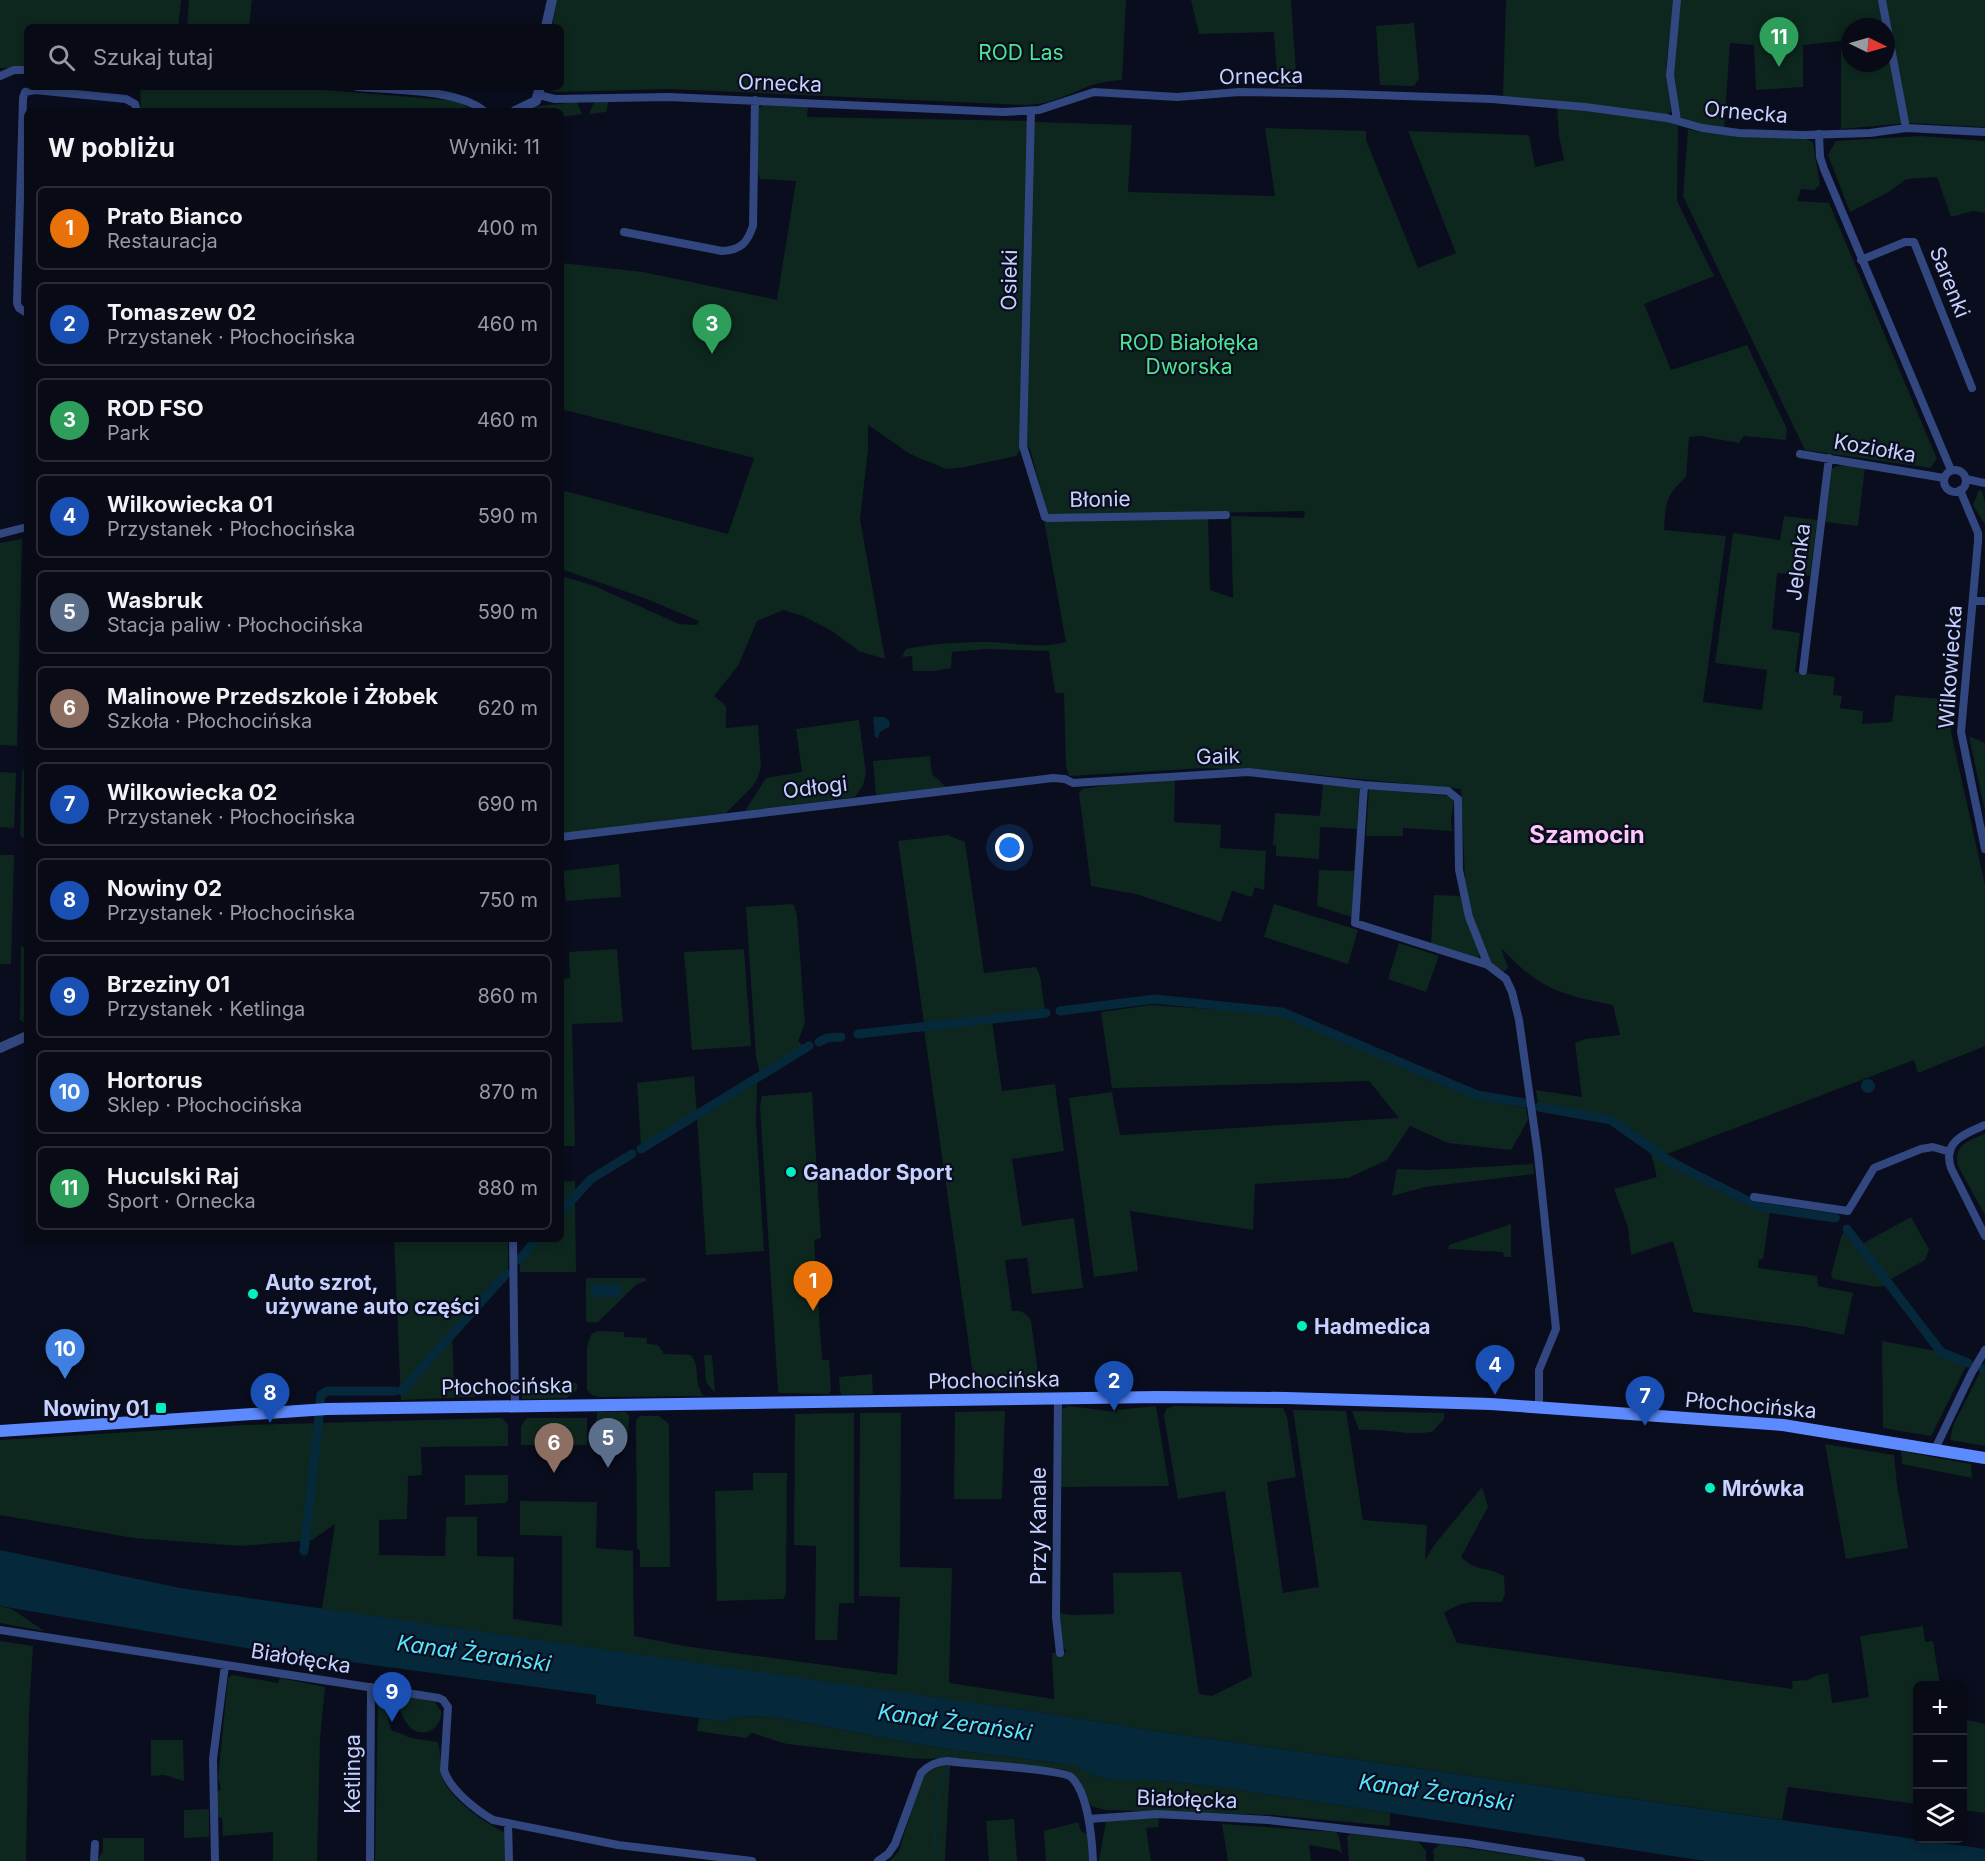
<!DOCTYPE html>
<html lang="pl">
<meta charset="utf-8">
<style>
:root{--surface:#080a16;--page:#161823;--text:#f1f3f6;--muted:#989aa1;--line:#292b35;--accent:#00f1be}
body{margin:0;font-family:Inter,sans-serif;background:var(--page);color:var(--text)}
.controls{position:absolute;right:18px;bottom:18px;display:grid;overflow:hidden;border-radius:9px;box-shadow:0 3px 9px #0003}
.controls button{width:54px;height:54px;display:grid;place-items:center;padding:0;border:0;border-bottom:2px solid var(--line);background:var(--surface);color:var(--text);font:30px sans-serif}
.compass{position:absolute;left:1841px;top:18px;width:54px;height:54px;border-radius:50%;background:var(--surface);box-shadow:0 3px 9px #0003;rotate:95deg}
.you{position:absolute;left:1010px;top:848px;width:21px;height:21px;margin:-15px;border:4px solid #fff;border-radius:50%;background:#1a73e8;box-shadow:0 0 0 9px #1a73e833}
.badge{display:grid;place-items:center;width:39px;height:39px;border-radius:50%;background:var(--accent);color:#fff;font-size:20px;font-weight:700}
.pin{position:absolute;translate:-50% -50px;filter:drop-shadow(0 2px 3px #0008)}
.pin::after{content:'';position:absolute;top:32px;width:21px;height:18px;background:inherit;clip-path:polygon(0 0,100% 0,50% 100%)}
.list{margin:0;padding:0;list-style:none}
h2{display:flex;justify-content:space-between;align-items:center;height:78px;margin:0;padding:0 24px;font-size:26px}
h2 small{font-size:20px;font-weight:400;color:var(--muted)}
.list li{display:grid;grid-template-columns:39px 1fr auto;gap:18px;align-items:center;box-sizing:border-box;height:84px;margin:0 12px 12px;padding:0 12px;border:2px solid var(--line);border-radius:9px}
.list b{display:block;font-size:22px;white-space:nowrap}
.list p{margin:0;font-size:20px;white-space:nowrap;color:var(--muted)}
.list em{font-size:20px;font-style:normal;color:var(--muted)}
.icon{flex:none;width:33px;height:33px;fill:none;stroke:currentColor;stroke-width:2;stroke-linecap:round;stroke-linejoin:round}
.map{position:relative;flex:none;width:1985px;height:1861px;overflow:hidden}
.search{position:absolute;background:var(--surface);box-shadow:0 3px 9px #0003;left:24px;top:24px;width:540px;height:66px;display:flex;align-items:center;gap:15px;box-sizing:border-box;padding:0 21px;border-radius:9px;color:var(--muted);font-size:22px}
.panel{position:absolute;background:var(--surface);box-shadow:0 3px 9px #0003;left:24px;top:108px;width:540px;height:1134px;border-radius:9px}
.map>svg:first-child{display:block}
</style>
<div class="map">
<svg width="1985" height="1861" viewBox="0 0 1985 1861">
<rect width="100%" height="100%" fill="#0a0d1d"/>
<!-- green -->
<path fill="#0d271e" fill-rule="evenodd" d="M0 0H181L178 27H27V69L0 68Z
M189 0H252L249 27H187Z
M557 0H1126L1122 80C1111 81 1100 82 1089 86 1066 95 1052 104 1026 105L670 89 554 92 548 87H561V27H552Z
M1191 0H1291L1297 87H1278L1274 32 1199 34Z
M1506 0H1674L1666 67 1671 111 1667 115 1503 97Z
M1680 0H1985V127L1909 123 1841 129V41L1803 45V87L1756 90 1754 45 1730 43 1724 128C1714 126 1691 124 1683 119 1666 105 1678 22 1680 0ZM1850 27H1886V63H1850Z
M1414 23 1419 79 1414 86 1380 85 1376 26Z
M140 87 158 89 159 87H289L459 101 472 111H141Z
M609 99 606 112 589 114 595 100Z
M577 102 582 114 561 117V111H525L540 106Z
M763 105 808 106 807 117 1029 121 1020 450 1016 456 965 467 946 469 910 454 868 425V450L860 519 885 659 859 651 832 631 803 616 783 610 757 621 738 666 714 696 726 706V728L758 725 761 766 758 777 753 786 726 813 561 834V576L592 585 679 624 697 625 699 621 647 599 561 569V490L728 534 754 458 561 409V263L643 272 777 300 796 181 760 179 757 169 759 115V108Z
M1557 108 1666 121 1678 126 1677 201 1714 276 1644 304 1671 370 1747 345 1787 429 1786 440 1744 436 1739 443 1700 436 1689 437 1686 477C1665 497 1666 502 1664 530L1726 536 1703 702 1762 710 1767 670 1715 663 1733 533 1780 540 1784 516 1817 520 1810 576 1777 573 1772 629 1800 633 1795 672 1835 677 1833 695 1842 696 1840 708 1863 711 1862 724 1892 722 1895 695 1951 700V732L1985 885V1046L1918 1073 1914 1060 1667 1154 1753 1202 1764 1205 1836 1214 1841 1217 1838 1221 1835 1219 1770 1211 1763 1259H1759L1758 1268 1817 1276 1818 1286 1853 1293 1844 1335 1806 1327 1693 1312 1673 1241 1631 1255 1628 1227 1614 1189 1657 1177 1650 1150 1612 1123 1537 1110 1536 1103H1538L1536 1090 1582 1097 1575 1043 1585 1039 1620 1035 1613 1005C1558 994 1540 989 1501 948L1508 968 1504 971 1491 965 1474 923 1465 880 1461 789 1287 772 1205 768 1069 776 1066 767 1064 693H1055L1049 651 986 649 952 652 951 668 934 671H913L912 656 902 657 906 649C933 643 963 642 991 642 1016 643 1041 649 1066 642L1044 520 1208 516 1210 590 1233 598 1231 516 1304 518 1305 511 1048 516 1030 449 1026 445 1034 122 1132 125 1128 192 1275 196 1265 128 1366 131V140L1418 268 1456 253 1408 131 1529 135 1535 167 1564 160 1559 136Z
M1688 129C1727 142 1779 126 1813 142L1820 185 1814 190 1801 189 1797 201 1829 203 1937 459 1930 468 1805 450 1683 196Z
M1921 136 1985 141V213L1973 211 1951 217 1937 177 1906 179 1889 192 1850 212 1828 155 1836 141Z
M1843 465 1865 467 1858 526 1825 522 1832 469 1834 467Z
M1979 490 1982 491 1985 502V525L1973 505Z
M22 539 17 746 0 745V543Z
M859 720 866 774 863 785 855 797 745 811 766 778 802 772 796 729Z
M1969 736 1985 743V811Z
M930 756 932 774 946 787 876 795 873 761Z
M27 762V841H26L20 835 22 772Z
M0 772 16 773 14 828 0 827Z
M1175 779 1174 822 1221 825 1220 848 1266 851 1264 890 1255 887 1252 897 1232 891 1221 922 1136 894 1091 886 1079 793 1082 789 1114 784Z
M1323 783 1359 788 1357 829 1320 827 1319 859 1276 856V845H1273L1275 813 1320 816Z
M1369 789 1450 796 1454 802 1451 820 1452 831 1403 828V836H1366Z
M947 835 965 842 984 973 1036 967 1040 976 1045 1010 924 1023 898 841Z
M0 855H14L11 964H0Z
M619 864 621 897 566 901 563 871Z
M1319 870 1354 871 1352 917 1317 906Z
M1434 895 1460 896 1479 951V956L1477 958 1431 943Z
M790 904 794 905 797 916 805 1023 798 1041 804 1046 760 1073 756 1057 746 907Z
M1274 904 1358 930 1348 964 1264 937Z
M1399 943 1439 956 1426 992 1388 979Z
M21 947H27V1016L23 1018 25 1023 20 1020Z
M617 949 623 1022 572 1024 575 1146H561V979L570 978 569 952Z
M744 949 751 1046 692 1050 684 952Z
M1151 1005 1281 1014 1437 1083 1479 1099 1526 1108 1528 1120 1511 1150 1448 1143 1410 1126 1387 1160 1348 1178 1255 1184 1253 1230 1130 1211 1138 1271 1094 1277 1069 1098 1112 1092 1120 1135 1399 1118 1369 1081 1112 1088 1101 1012Z
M992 1021 1002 1091 1055 1084 1064 1151 1012 1159 1022 1226 1074 1218 1083 1288 1032 1294 1027 1258 1005 1260 1012 1311C1020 1310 1026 1312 1031 1321L1040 1387 1000 1391 975 1389 924 1029Z
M694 1076 697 1114 641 1146 637 1083Z
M757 1083 756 1122 764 1251 706 1255 697 1118Z
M812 1092 821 1238 814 1240 822 1360H829L831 1391 829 1394 779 1393 778 1391 760 1106 762 1096Z
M1985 1134V1215L1958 1166C1953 1145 1969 1140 1985 1134Z
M1533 1164 1534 1174 1425 1187 1392 1196 1397 1169 1428 1170Z
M575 1181V1193L561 1210V1182Z
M575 1201 576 1272H520V1261L540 1239H561V1215Z
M1911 1217 1929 1249 1925 1260 1889 1280 1943 1350 1969 1360 1931 1436 1883 1428 1882 1341 1941 1352 1887 1286 1876 1287 1833 1279 1831 1275 1841 1237 1847 1225 1862 1244Z
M1511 1224V1257H1504L1503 1252 1448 1249 1449 1245Z
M394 1239H508V1270L452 1332 454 1385 509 1383 510 1395 401 1400Z
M586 1278H646V1281L637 1284 598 1322 590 1323 586 1321Z
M597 1331 624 1332V1337L647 1338V1344L658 1345 664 1354 691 1355C701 1367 693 1384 704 1396L599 1397 592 1395 587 1390V1347L591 1335Z
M704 1355H712L715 1393 706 1382Z
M1985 1366V1446L1950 1440 1953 1426 1981 1370Z
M872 1374 873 1394 842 1395 840 1391 839 1377Z
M577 1383V1390L567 1398 522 1399V1384Z
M1069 1406 1117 1412V1410L1156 1406 1169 1486 1059 1487 1062 1409Z
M1174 1406 1283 1408 1287 1417 1296 1477 1267 1482 1283 1593 1319 1587 1293 1410 1346 1411 1363 1520 1427 1525 1425 1560 1435 1544 1482 1487 1488 1507 1461 1557C1476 1572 1487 1566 1504 1576L1505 1593 1502 1602C1477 1603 1465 1598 1444 1613L1457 1643 1793 1689 1792 1681 1808 1680 1815 1676 1828 1673 1832 1703 1869 1697 1860 1636 1923 1626 1925 1642 1933 1641 1940 1685 1918 1686 1917 1804 1788 1787 1782 1820 1140 1729C1113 1722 1085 1721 1057 1715L322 1609 335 1524 312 1540 241 1546 134 1538 0 1515V1440L245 1425 502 1418 508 1425V1446L421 1447 422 1475 408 1476 407 1519 379 1520V1555L445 1556 446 1517H477V1556L514 1557 513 1619 562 1626V1536L520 1535V1501L597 1502 596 1548 633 1551 634 1636 684 1646 897 1675 900 1597 859 1596 860 1413H901L900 1567 952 1568 949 1683 1054 1699 1052 1653 1067 1652 1061 1644 1059 1613 1070 1615 1114 1614 1113 1573 1181 1572 1199 1694 1212 1696 1252 1676 1225 1491 1178 1499 1164 1416 1166 1409Z
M1005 1411 1002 1499H954L955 1412Z
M1352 1411 1444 1413V1419L1432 1432C1408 1436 1384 1428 1359 1430Z
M597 1412H626L629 1416 628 1434 620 1438 618 1433H603L601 1437H596Z
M854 1413V1603H839L837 1640H815L816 1546 794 1545 795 1414Z
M640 1416H659L669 1424 670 1567H640V1551L637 1548 636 1420Z
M527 1418H587V1445H521V1426Z
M1825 1444 1894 1455 1897 1484 1908 1548 1846 1559Z
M1901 1451 1971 1464 1972 1478 1902 1464Z
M753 1473H787L786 1592 784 1599 717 1601 715 1491 753 1490Z
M465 1475H508V1500L505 1503 465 1505Z
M0 1606 12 1609 44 1631 0 1623Z
M0 1641 33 1646 29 1711 26 1861H0Z
M232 1675 278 1683 280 1678 325 1687 320 1739 317 1861H273V1832L223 1836 222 1818 217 1817V1792L221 1789 218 1778 228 1678Z
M396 1695 435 1702 441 1711C443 1729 421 1741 408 1725 402 1717 399 1706 394 1698Z
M378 1701 384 1702C389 1712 387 1722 392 1731L400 1733 410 1738 438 1742C441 1753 440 1764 442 1775 445 1796 488 1825 506 1833L507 1861H375Z
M770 1716 939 1748 1073 1765 1095 1776 1114 1780H1156L1226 1788 1390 1813V1826L1272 1815 1106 1810 1091 1806C1083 1789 1082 1773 1061 1769L944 1758 918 1759 787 1744 752 1733 746 1738 697 1731 699 1718 729 1722 731 1717Z
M1963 1719 1985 1724V1813L1963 1810Z
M151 1740H183L184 1781 164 1775 151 1776Z
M941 1765 950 1766 945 1861H890L899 1851 920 1782 925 1774Z
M209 1809V1837L184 1838V1810Z
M1159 1817 1158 1827 1146 1828 1151 1861H1099L1106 1821Z
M1014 1819 1017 1861H989L986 1821Z
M1078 1822 1081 1831 1087 1834 1089 1861H1046L1044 1831Z
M1222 1824 1336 1832 1339 1836 1342 1854 1338 1850 1309 1845 1311 1861H1228Z
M1350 1834 1418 1841 1426 1851V1861H1349L1347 1837Z
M103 1838H144V1861H97L103 1851Z
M1440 1844 1548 1860 1552 1861H1434L1433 1850Z"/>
<!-- water -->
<path fill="#05293a" d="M873 717H885L890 722 889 727 880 732 878 738 875 737Z
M1861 1086a7 7 0 1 1 14 0a7 7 0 1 1-14 0Z
M591 1284H621V1297H591Z
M0 1550 180 1588 1057 1715C1085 1721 1113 1722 1140 1729L1985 1849V1861H1705L1226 1788 1156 1780H1114L1095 1776 1073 1765 939 1748 770 1716 731 1717 729 1722 596 1704V1695L246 1648 0 1606Z"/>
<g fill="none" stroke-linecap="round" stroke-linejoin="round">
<!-- stream -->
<path stroke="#05293a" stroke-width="2" d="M953 1760 958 1749
M934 1861 937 1794 950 1765"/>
<!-- canal -->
<path stroke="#05293a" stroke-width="9" d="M1060 1011 1155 999 1282 1012 1477 1095 1526 1103
M858 1034 1046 1013
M819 1042 827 1038 841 1037
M1539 1107 1611 1120 1669 1161 1760 1207 1835 1218
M641 1149 809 1046
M561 1212 591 1179 632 1154
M1847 1229 1941 1352 1968 1363
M519 1260 537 1239
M1983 1369H1985
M401 1391 506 1274
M320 1402 321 1395 327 1391H394
M304 1551 319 1417"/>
<!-- minor -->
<path stroke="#32477f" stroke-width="8" d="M1882 0 1906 128
M0 76 14 70H27
M357 87C392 90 458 89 484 111
M539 95 555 99 668 97 1003 112 1039 110 1094 92 1177 97 1239 92 1346 94 1492 99 1585 107 1667 118 1702 128 1739 133 1803 135 1870 133 1906 128 1985 132
M1031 111 1023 446 1045 517 1048 518 1226 515
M1677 120 1670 75 1677 0
M1819 134 1820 157 1824 169 1951 470
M624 232 722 251C741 250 747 243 753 226L755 100
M1861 260 1905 242H1914L1972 388
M27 313 19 308 17 303 23 98 25 92 35 90 126 99 135 104 137 111
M1800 454 1944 478
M1944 481a11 11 0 1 1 22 0a11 11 0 1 1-22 0Z
M1966 479 1985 483
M1960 490 1978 533V541L1961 732 1985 849
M0 534 27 527
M1973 601H1985
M1803 671 1829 458
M1364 785 1355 923 1488 965 1506 979 1512 992 1519 1020 1538 1155 1556 1329 1539 1370V1408
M561 837 1053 778 1065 779 1073 783 1248 772 1364 785 1448 791 1458 799 1459 870 1469 917 1488 965
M1985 1125C1966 1133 1942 1141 1951 1168L1985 1236
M1754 1197 1848 1211 1874 1168 1921 1149 1933 1147 1950 1152
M513 1239 515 1406
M1058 1399 1056 1617 1060 1653
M1935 1449 1971 1374 1985 1350
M0 1630 439 1698 443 1700 448 1707 444 1770C449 1789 476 1810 493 1820L618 1845 752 1861
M1089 1819 1157 1814 1268 1820 1468 1843 1581 1861
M508 1823 509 1861
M94 1861 95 1844
M215 1861 213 1759 225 1665
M370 1861 371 1687
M878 1861 888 1854 895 1844 921 1773C929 1765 936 1762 947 1761 967 1764 1061 1769 1071 1777 1088 1792 1092 1839 1093 1861"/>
<!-- tertiary -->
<path stroke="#32477f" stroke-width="10" d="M546 27 552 0
M515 111 536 101 540 87
M0 1048 27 1036"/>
<!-- secondary -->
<path stroke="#5d8bff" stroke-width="12" d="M0 1431 327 1409 1158 1397 1286 1398 1491 1404 1783 1425 1985 1458"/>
</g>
<!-- markers -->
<g fill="#00f1be" stroke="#0a0d1d" stroke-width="2">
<circle cx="791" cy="1172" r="6"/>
<circle cx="253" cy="1294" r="6"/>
<circle cx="1302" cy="1326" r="6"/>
<rect x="155" y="1402" width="12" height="12" rx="3"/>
<circle cx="1710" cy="1488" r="6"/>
</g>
<g text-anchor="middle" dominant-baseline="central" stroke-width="4.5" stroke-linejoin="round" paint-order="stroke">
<!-- park labels -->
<g font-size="21" fill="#4be68f" stroke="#0a0d1d">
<text x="1021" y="52">ROD Las</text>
<text x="1189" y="342">ROD Białołęka<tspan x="1189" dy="24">Dworska</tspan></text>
</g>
<!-- street labels -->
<g font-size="21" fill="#c6d1ff" stroke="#0a0d1d">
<text transform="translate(1261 76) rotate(-1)">Ornecka</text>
<text transform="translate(780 83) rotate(2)">Ornecka</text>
<text transform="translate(1746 112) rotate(5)">Ornecka</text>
<text transform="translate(1009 280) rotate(-89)">Osieki</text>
<text transform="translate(1950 282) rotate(68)">Sarenki</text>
<text transform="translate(1875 448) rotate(10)">Koziołka</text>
<text transform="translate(1100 499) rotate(-1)">Błonie</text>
<text transform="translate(1798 562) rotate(-83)">Jelonka</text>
<text transform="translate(1950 667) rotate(-86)">Wilkowiecka</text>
<text transform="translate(1218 756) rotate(-2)">Gaik</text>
<text transform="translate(815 787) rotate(-7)">Odłogi</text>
<text transform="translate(994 1380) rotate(-1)">Płochocińska</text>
<text transform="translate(507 1386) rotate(-1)">Płochocińska</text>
<text transform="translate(1751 1405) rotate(5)">Płochocińska</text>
<text transform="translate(1038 1526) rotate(-90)">Przy Kanale</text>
<text transform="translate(301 1658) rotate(9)">Białołęcka</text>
<text transform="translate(352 1774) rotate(-90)">Ketlinga</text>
<text transform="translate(1187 1799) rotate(2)">Białołęcka</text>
</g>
<!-- poi labels -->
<g font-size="21" font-weight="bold" fill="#c6d1ff" stroke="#0a0d1d" text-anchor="start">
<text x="803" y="1172">Ganador Sport</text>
<text x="265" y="1282">Auto szrot,<tspan x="265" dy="24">używane auto części</tspan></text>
<text x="1314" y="1326">Hadmedica</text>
<text x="149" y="1408" text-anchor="end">Nowiny 01</text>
<text x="1722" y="1488">Mrówka</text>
</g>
<!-- water labels -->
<g font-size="22" font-style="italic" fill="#54e5ff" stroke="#0a0d1d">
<text transform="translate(474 1653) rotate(8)">Kanał Żerański</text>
<text transform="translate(955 1722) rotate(8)">Kanał Żerański</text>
<text transform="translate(1436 1792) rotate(8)">Kanał Żerański</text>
</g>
<!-- quarter labels -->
<g font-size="24" font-weight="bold" fill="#ffc8fc" stroke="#0a0d1d">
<text x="1587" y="834">Szamocin</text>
</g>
</g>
</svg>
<div class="controls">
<button>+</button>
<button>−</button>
<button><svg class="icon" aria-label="layers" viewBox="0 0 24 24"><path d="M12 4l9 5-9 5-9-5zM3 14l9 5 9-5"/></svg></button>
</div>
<svg class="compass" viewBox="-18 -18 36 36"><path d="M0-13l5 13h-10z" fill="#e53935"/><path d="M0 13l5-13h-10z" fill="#989aa1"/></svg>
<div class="you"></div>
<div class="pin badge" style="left:813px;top:1311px;background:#e8710a">1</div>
<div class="pin badge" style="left:1114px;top:1411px;background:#1a4fb4">2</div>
<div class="pin badge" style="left:712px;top:354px;background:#2e9e5b">3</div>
<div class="pin badge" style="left:1495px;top:1395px;background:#1a4fb4">4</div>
<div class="pin badge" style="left:608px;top:1468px;background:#5c6f8a">5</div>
<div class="pin badge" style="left:554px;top:1473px;background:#8d6e63">6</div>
<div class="pin badge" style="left:1645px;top:1426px;background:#1a4fb4">7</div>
<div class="pin badge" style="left:270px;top:1423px;background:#1a4fb4">8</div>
<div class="pin badge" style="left:392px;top:1722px;background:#1a4fb4">9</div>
<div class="pin badge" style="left:65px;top:1379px;background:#3f7fe0">10</div>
<div class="pin badge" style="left:1779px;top:67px;background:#2e9e5b">11</div>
<div class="search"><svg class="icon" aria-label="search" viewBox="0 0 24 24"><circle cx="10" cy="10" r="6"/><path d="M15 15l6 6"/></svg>Szukaj tutaj</div>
<section class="panel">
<h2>W pobliżu<small>Wyniki: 11</small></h2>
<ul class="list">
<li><span class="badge" style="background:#e8710a">1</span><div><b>Prato Bianco</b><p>Restauracja</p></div><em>400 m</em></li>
<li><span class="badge" style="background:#1a4fb4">2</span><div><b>Tomaszew 02</b><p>Przystanek · Płochocińska</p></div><em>460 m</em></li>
<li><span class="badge" style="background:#2e9e5b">3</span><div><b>ROD FSO</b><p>Park</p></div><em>460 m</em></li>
<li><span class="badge" style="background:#1a4fb4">4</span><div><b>Wilkowiecka 01</b><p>Przystanek · Płochocińska</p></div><em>590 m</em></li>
<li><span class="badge" style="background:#5c6f8a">5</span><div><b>Wasbruk</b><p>Stacja paliw · Płochocińska</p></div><em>590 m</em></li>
<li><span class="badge" style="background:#8d6e63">6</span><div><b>Malinowe Przedszkole i Żłobek</b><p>Szkoła · Płochocińska</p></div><em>620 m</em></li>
<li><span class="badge" style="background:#1a4fb4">7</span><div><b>Wilkowiecka 02</b><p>Przystanek · Płochocińska</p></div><em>690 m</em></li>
<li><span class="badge" style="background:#1a4fb4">8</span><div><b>Nowiny 02</b><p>Przystanek · Płochocińska</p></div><em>750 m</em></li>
<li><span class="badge" style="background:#1a4fb4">9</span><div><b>Brzeziny 01</b><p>Przystanek · Ketlinga</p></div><em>860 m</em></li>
<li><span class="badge" style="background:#3f7fe0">10</span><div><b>Hortorus</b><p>Sklep · Płochocińska</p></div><em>870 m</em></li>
<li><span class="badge" style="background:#2e9e5b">11</span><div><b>Huculski Raj</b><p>Sport · Ornecka</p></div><em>880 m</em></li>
</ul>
</section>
</div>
